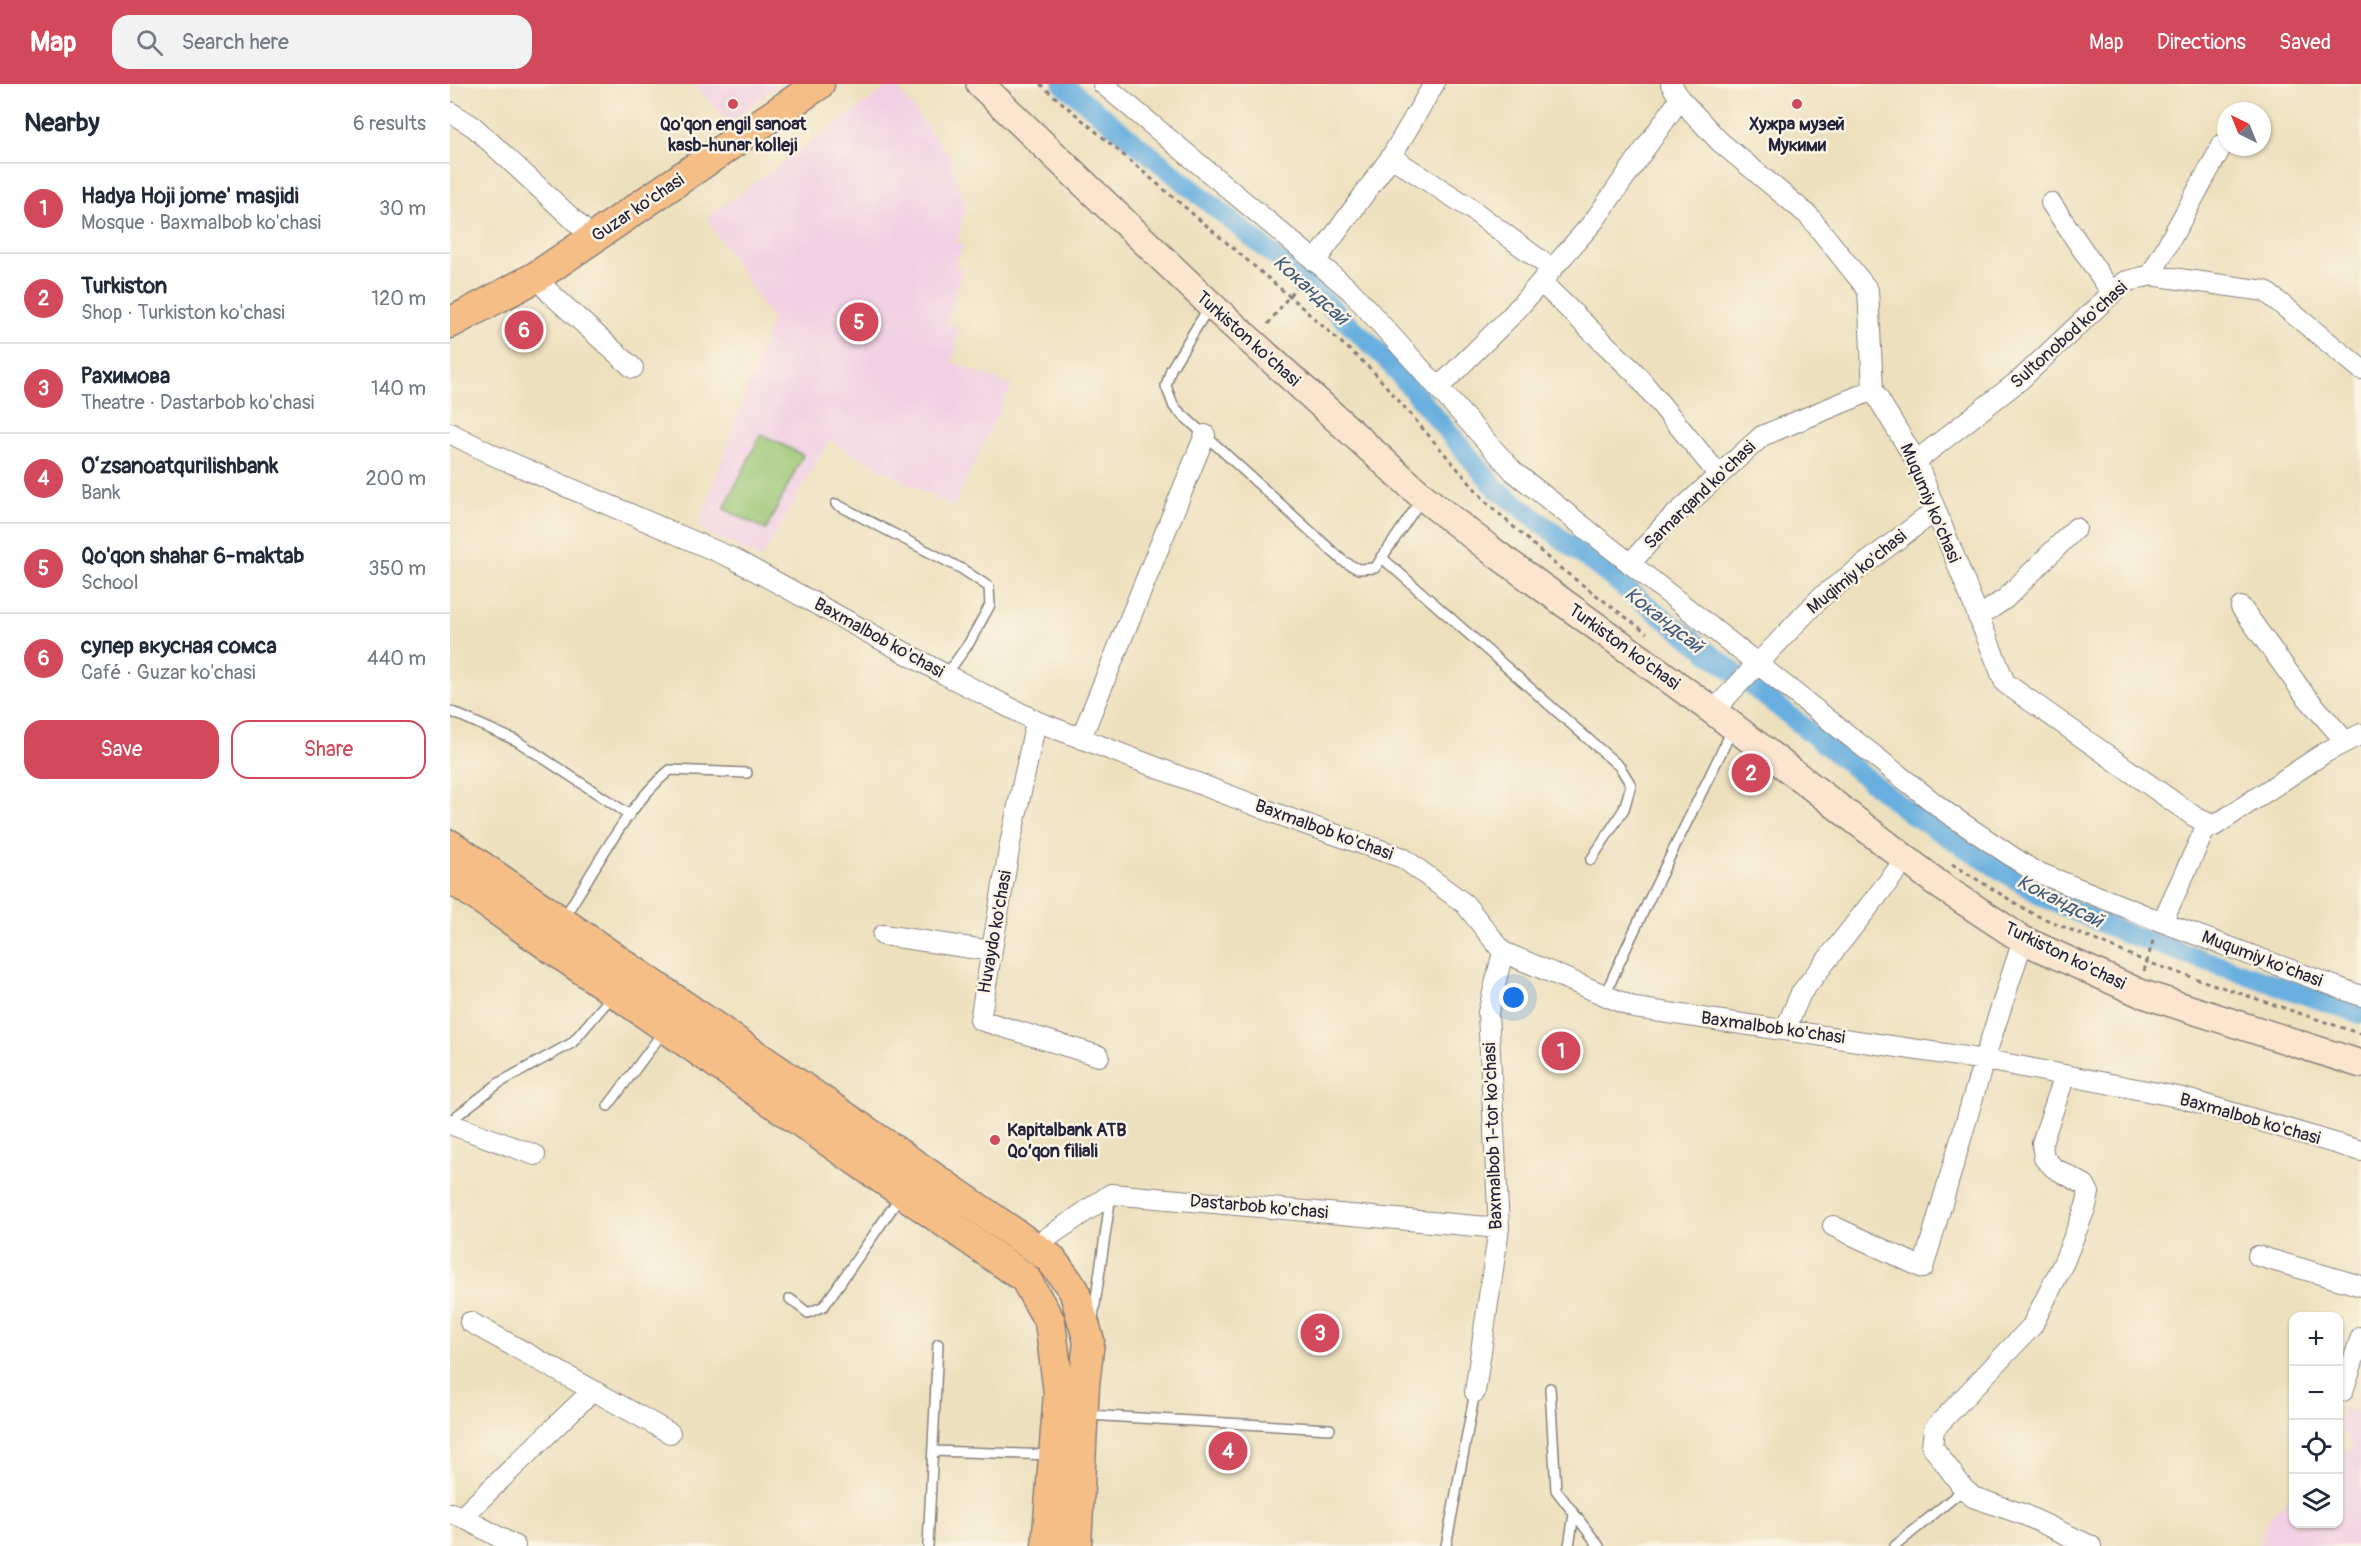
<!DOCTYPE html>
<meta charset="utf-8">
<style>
:root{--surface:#fff;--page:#f2f2f3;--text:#1f2937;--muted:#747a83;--line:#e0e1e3;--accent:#d1495b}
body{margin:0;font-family:Pangolin,sans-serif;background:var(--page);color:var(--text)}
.controls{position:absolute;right:18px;bottom:18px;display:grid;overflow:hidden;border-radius:12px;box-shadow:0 2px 4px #0004}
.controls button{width:54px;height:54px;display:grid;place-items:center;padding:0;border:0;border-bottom:2px solid var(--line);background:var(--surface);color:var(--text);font:30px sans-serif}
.compass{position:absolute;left:1767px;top:18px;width:54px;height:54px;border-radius:50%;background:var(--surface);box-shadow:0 2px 4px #0004;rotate:317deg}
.you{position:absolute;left:1064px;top:914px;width:21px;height:21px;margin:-15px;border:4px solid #fff;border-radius:50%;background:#1a73e8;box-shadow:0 0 0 9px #1a73e833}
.badge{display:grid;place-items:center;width:39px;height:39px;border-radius:50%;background:var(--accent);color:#fff;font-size:20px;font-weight:700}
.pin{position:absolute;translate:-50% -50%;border:3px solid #fff;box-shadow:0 2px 6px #0006}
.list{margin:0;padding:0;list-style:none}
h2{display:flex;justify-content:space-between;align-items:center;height:78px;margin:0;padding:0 24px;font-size:26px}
h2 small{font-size:20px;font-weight:400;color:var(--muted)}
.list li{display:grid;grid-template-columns:39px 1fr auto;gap:18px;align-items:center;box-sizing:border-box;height:90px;padding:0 24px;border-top:2px solid var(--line)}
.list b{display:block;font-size:22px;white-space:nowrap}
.list p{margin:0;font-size:20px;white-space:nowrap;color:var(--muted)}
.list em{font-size:20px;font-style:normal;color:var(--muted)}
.actions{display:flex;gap:12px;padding:18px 24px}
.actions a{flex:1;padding:14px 0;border:2px solid var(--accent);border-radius:18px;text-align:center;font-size:21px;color:var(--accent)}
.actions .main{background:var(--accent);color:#fff}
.icon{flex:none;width:33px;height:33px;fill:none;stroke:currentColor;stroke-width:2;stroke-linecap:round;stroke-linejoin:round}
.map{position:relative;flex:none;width:1911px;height:1462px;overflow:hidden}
header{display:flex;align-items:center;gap:36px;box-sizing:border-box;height:84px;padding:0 30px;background:var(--accent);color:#fff}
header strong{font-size:28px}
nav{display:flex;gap:33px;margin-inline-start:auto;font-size:21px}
.search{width:420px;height:54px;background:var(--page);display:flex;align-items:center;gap:15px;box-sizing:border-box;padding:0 21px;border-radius:18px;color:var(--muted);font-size:22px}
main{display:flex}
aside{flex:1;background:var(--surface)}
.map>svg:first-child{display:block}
</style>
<header>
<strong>Map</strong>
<div class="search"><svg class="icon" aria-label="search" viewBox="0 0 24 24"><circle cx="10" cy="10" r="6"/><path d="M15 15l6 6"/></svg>Search here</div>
<nav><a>Map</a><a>Directions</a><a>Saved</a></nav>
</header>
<main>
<aside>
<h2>Nearby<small>6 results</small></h2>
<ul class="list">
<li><span class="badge">1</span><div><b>Hadya Hoji jome' masjidi</b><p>Mosque · Baxmalbob ko'chasi</p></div><em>30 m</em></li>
<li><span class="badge">2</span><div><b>Turkiston</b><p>Shop · Turkiston ko'chasi</p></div><em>120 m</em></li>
<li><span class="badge">3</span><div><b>Рахимова</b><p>Theatre · Dastarbob ko'chasi</p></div><em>140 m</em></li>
<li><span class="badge">4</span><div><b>Oʻzsanoatqurilishbank</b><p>Bank</p></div><em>200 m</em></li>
<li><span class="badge">5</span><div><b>Qo'qon shahar 6-maktab</b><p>School</p></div><em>350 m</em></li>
<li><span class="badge">6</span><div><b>супер вкусная сомса</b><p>Café · Guzar ko'chasi</p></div><em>440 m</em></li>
</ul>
<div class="actions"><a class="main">Save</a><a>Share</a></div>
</aside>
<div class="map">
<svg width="1911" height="1462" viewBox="0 0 1911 1462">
<rect width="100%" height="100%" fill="#fcf5e5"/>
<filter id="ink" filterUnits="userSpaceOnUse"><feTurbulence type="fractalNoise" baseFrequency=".0167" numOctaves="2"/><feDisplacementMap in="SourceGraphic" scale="12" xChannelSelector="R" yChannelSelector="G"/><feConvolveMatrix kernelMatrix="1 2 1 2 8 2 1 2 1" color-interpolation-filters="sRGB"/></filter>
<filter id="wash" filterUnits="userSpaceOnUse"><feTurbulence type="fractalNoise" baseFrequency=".008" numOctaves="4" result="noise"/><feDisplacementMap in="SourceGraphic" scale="24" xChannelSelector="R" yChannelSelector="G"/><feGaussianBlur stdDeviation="1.35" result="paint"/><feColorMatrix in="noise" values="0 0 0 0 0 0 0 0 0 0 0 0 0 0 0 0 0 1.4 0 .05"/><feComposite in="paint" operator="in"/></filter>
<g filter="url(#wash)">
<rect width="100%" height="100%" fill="#ede0be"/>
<!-- built -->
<path fill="#f1d0e3" d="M242 0H328L280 39Z
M442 0H445L500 73 516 125 507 157 513 160 505 182 513 185 497 239 510 245 502 278 562 302 503 423 379 357 311 475 248 443 322 236 256 134Z
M1897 1320 1911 1338V1462H1809L1820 1432 1843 1413 1844 1440H1888L1889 1375 1903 1362 1889 1343V1336Z"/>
<!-- green -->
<path fill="#99c573" stroke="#5e7457" stroke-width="1.5" d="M311 350 353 371 316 446 274 425Z"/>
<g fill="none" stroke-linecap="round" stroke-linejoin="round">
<!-- canal -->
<path stroke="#68afdf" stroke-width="20" d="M613 0 837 182 935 274 1046 404 1330 624 1461 730 1597 815 1675 849 1911 930"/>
</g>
</g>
<g filter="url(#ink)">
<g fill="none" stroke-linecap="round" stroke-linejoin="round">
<!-- lane casing -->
<g stroke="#88817c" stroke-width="12">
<path id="lane" d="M759 223 721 285 716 302 724 323 893 477 908 485 925 484 971 416
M386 420 512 485 539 503 540 521 519 559 496 591
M931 473 1170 683 1181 701 1174 725 1141 776
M0 627 67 657 180 731
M114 833C145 786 177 721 220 686L297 689
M1155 911C1194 821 1240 734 1282 646
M158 1022 213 948
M0 1037 49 999 122 959 162 912
M340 1215 358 1229 374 1222 450 1113
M643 1234 661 1111
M1100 1304 1106 1406 1149 1462
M637 1331 880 1345
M483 1367 601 1371
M478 1462 488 1260
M996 1462 1025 1308
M1119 1462 1124 1430
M1445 1462 1514 1405"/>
</g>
<!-- street casing -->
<g stroke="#88817c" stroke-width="22">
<path id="street" d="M653 0 900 206 1064 388 1497 729 1582 786 1712 838 1911 912
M1221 0 1230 15 1269 57 1359 132 1418 206 1423 306 1466 377 1555 599 1745 733 1764 742 1876 668 1911 650
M0 28 24 43 143 154
M941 73 1017 122 1102 185
M1601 119 1662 209
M865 178 941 73 984 0
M1701 191 1773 60
M86 193 100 209 183 284
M1091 198 1185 289 1268 390
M988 304 1062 231 1144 137 1230 15
M0 349 43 371 282 474 496 591 586 637 838 734 953 774 1015 820 1053 868 1185 924 1542 977 1733 1014 1911 1067
M1466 377 1571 295 1674 198 1701 191 1815 207 1911 285
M1180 480 1214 441 1312 352 1423 306
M1791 523 1854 610 1896 658
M1528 533 1555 515 1626 444
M1263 627 1371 513 1485 427
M586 637 560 760 530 936 649 972
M631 654 755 351
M1712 838 1757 741
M433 851 542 867
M1335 946 1351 909 1456 775
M1615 991 1592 1059 1594 1074 1604 1084 1635 1101 1639 1109 1636 1122 1614 1178 1582 1242 1484 1345 1482 1362 1514 1405 1523 1413 1575 1431 1641 1462
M0 1040 85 1071
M1383 1142 1473 1184 1534 976 1573 856
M585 1162 661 1110 1049 1144
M1808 1172 1911 1202
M20 1238 220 1349
M1893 1307 1911 1253
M1025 1308 1049 1144 1038 929 1053 868
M1 1429 12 1433 65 1462
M12 1433 142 1307"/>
</g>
<!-- secondary casing -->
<g stroke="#88817c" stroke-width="30">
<path id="secondary" d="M530 0 761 221 973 413 1041 466 1263 627 1491 802 1573 856 1690 909 1911 980"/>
</g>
<!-- primary casing -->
<g stroke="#88817c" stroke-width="33">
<path id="primary" d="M0 239 86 193 369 0
M0 761 600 1174 624 1206 639 1257 634 1301 626 1462
M0 793 575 1194 600 1238 609 1309 597 1462"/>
</g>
<!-- path -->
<path stroke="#88817c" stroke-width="3" stroke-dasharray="4.5 4.5" stroke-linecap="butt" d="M590 0 838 211 923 287 1038 420 1106 481 1197 549
M818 240 855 191
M1502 780 1583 830 1697 878 1911 950
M1694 887 1704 853"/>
<!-- lane -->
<use href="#lane" stroke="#fff" stroke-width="9"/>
<!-- street -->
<use href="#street" stroke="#fff" stroke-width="20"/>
<!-- secondary -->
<use href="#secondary" stroke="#fbe5cf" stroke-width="27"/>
<!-- primary -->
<use href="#primary" stroke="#f6be87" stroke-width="30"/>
</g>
</g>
<!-- markers -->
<g fill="#d1495b" stroke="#fcf5e5" stroke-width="2">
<circle cx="283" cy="20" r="6"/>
<circle cx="1347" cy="20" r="6"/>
<circle cx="545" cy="1056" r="6"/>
</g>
<g text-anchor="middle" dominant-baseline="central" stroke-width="5" stroke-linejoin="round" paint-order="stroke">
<!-- poi labels -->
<g font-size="18" font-weight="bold" fill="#22223b" stroke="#fcf5e5">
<text x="283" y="40">Qo'qon engil sanoat<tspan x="283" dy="21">kasb-hunar kolleji</tspan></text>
<text x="1347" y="40">Хужра музей<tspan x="1347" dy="21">Мукими</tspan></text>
<text x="557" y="1046" text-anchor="start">Kapitalbank ATB<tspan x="557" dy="21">Qo’qon filiali</tspan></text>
</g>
<!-- street labels -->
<g font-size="18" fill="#22223b" stroke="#fcf5e5">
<text transform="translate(188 124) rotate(-34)">Guzar ko'chasi</text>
<text transform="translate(1619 251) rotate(-42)">Sultonobod ko'chasi</text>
<text transform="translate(798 255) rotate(42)">Turkiston ko'chasi</text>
<text transform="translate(1250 411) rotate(-44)">Samarqand ko'chasi</text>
<text transform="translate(1480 419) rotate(67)">Muqumiy ko'chasi</text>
<text transform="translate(1407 488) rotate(-39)">Muqimiy ko'chasi</text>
<text transform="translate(429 554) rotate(29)">Baxmalbob ko'chasi</text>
<text transform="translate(1174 563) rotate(36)">Turkiston ko'chasi</text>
<text transform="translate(874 746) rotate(20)">Baxmalbob ko'chasi</text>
<text transform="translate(545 848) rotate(-80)">Huvaydo ko'chasi</text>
<text transform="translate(1615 872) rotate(26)">Turkiston ko'chasi</text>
<text transform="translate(1812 875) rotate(21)">Muqumiy ko'chasi</text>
<text transform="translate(1323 944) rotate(8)">Baxmalbob ko'chasi</text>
<text transform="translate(1800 1035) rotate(16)">Baxmalbob ko'chasi</text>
<text transform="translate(1043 1052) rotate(-92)">Baxmalbob 1-tor ko'chasi</text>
<text transform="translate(809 1123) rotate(5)">Dastarbob ko'chasi</text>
</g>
<!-- water labels -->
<g font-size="20" font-style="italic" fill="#3e5a7d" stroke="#fcf5e5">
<text transform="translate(861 206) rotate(42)">Кокандсай</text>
<text transform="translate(1214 536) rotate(38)">Кокандсай</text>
<text transform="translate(1610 817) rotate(27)">Кокандсай</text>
</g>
</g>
</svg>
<div class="controls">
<button>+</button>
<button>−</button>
<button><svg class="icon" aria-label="locate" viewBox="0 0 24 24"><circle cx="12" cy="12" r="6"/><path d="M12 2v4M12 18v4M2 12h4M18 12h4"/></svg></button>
<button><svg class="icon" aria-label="layers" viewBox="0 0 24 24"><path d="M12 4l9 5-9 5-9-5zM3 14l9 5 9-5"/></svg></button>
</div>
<svg class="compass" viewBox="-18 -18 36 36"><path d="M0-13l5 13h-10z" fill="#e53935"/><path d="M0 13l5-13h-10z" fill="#747a83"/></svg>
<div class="you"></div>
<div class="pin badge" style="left:1111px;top:967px">1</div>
<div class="pin badge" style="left:1301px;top:689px">2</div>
<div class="pin badge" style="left:870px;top:1249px">3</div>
<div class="pin badge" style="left:778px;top:1367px">4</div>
<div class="pin badge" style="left:409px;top:238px">5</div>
<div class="pin badge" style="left:74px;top:246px">6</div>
</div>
</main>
